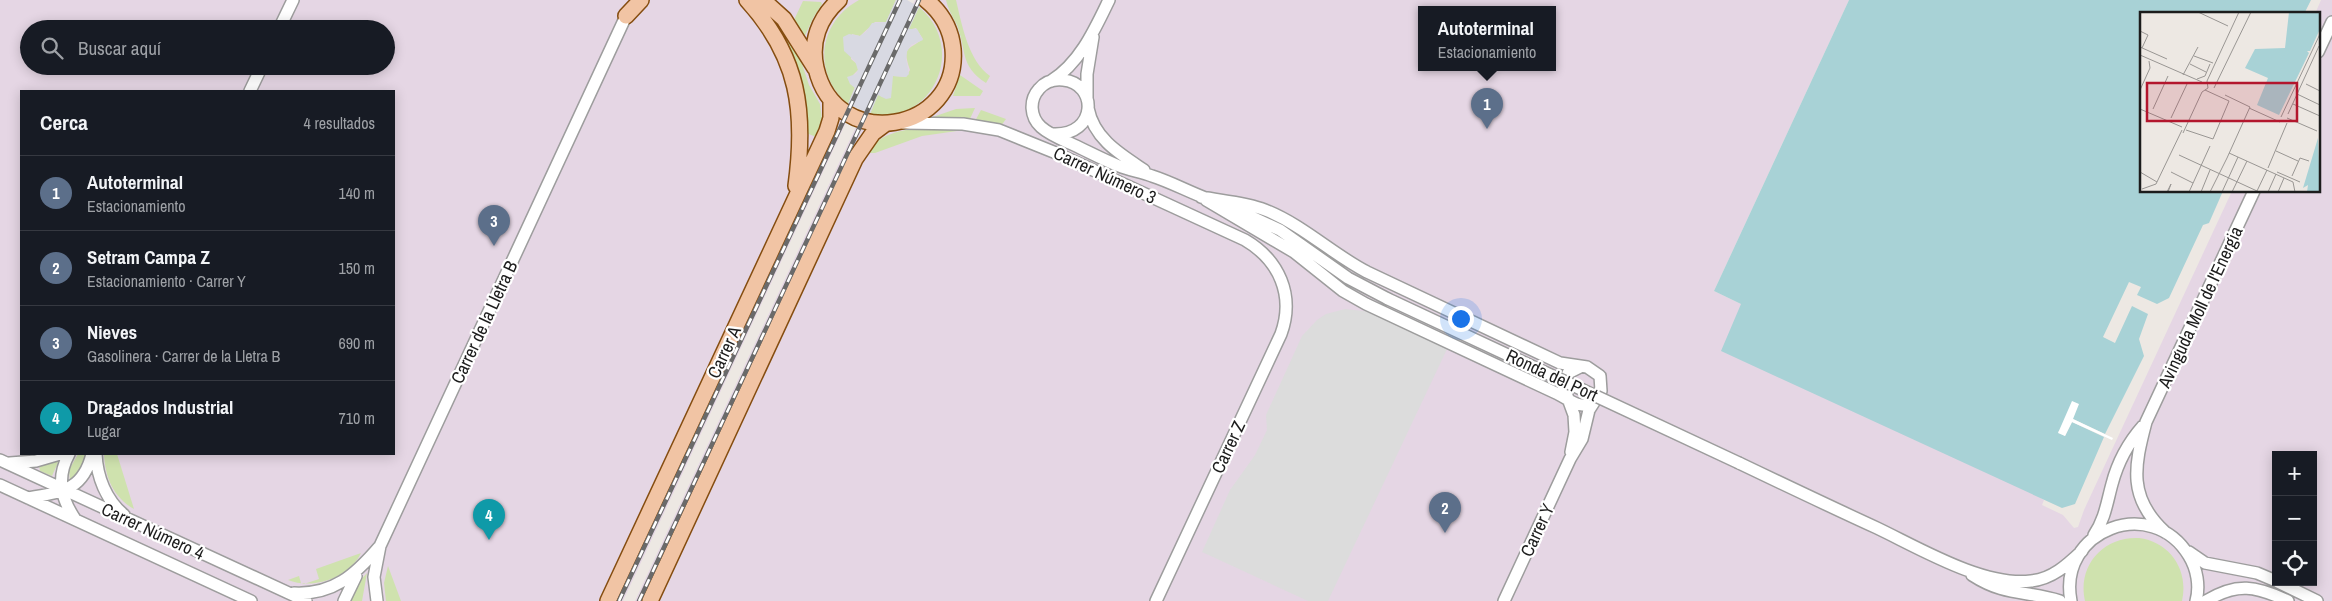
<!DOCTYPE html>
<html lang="es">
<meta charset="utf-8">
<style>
:root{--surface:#171b24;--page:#242831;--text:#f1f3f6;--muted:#9ea1a6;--line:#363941;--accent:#d5909c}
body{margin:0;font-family:"Archivo Narrow",sans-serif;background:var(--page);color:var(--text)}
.controls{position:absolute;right:15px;bottom:15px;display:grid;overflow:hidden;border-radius:0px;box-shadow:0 2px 12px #0003}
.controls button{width:45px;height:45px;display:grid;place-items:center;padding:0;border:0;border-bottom:1px solid var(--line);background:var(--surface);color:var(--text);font:25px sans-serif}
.you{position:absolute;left:1460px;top:318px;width:18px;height:18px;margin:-12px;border:4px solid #fff;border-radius:50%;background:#1a73e8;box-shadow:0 0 0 8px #1a73e833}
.badge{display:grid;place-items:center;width:32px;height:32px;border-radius:50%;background:var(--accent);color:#fff;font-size:16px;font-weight:700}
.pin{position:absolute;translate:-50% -41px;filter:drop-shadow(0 1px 2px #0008)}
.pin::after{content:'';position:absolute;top:26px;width:18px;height:15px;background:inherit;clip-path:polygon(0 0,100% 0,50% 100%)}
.popup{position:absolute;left:1418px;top:6px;width:138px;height:65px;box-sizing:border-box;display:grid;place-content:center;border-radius:0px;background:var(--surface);filter:drop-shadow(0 1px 4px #0005);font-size:16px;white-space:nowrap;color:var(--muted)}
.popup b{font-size:19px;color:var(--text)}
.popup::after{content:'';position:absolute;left:50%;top:100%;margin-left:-10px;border:10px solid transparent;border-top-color:var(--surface)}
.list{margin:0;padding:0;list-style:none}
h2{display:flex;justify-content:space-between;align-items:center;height:65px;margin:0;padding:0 20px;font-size:21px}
h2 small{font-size:16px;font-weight:400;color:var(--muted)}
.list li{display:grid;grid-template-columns:32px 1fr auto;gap:15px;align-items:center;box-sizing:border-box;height:75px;padding:0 20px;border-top:1px solid var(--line)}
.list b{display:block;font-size:19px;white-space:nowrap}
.list p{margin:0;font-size:16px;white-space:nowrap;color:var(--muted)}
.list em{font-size:16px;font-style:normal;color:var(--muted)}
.icon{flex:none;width:28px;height:28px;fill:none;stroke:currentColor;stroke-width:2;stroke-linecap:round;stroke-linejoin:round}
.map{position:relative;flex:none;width:2332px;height:601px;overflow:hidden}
.search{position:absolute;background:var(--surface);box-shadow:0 2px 12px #0003;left:20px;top:20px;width:375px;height:55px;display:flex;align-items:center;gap:12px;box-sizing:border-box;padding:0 18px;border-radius:28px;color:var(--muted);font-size:19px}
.panel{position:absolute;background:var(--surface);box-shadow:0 2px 12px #0003;left:20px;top:90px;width:375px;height:365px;border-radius:0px}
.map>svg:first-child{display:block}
</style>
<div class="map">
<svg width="2332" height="601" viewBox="0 0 2332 601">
<rect width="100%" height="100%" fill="#ede8e3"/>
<!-- industrial -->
<path fill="#e5d6e4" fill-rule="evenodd" d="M0 0H903L623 601H0ZM29 29H386V66H29ZM21 91H394V454H21Z
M915 0H1849L1714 291 1741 304 2044 500 2042 505 2063 515 2074 528 2078 527 2084 510 2232 191H2318V14H2315L2321 0H2332V601H635ZM1422 10H1552V68H1422ZM2276 455H2313V582H2276Z"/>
<!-- grass -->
<path fill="#cfe2ae" d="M859 0H896L886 22H875L860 36 852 34 851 59 857 64 858 70 853 75 855 87 848 104C812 74 818 22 859 0Z
M946 0H956C962 25 968 60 990 76L986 83C959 65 967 51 957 25 953 17 948 9 946 0Z
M803 1 821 2 822 4 813 18 804 38 793 22Z
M919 7C968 48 933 126 870 114L878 94 882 97 891 98V80L893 76 906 77 910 70C902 47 908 50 923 39L916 28 908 30Z
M788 35 800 58 809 85 820 104 822 119 816 137 804 132 783 42Z
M960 75 983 91 980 96H953Z
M975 108 969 121 930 118 956 109Z
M981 110 1006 119 1001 126 975 121Z
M966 127 964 130 922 136 875 153H868C882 123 938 128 966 127Z
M78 454H86C84 467 80 472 70 481L69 470Z
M104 454H117L134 509C113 497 105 477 104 454Z
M60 458 52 476 40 471 39 465Z
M2139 538C2170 542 2189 570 2182 601H2085C2077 566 2103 536 2139 538Z
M361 553C349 578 313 590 288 580L299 576 301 583 304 584 319 579 316 569Z
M388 566 401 601H386L384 583Z
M367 573 362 601H349L356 585Z"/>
<!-- parking -->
<path fill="#dcdcdc" d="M1345 309 1372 312 1448 347 1328 601H1308L1202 552 1230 490 1255 455 1267 430 1266 415 1302 336 1317 320 1326 314Z"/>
<!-- plaza -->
<path fill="#d8d9e2" d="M896 0H907L919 7 909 29H917L923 40 911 45 907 51 906 59 909 74 906 77 893 76 891 98 886 99 878 95 870 114 848 104 855 88 850 84 847 77 856 74 858 70 855 61 844 51 843 37 849 34 860 36 866 32 872 23 886 22Z"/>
<!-- water -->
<path fill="#a8d2d6" d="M1849 0H2311L2304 14H2141V191H2223L2209 223 2203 225 2169 298 2157 304 2137 295 2141 287 2129 282 2103 337 2115 343 2132 306 2148 314 2139 339 2144 356 2105 434 2073 419 2058 432 2065 436 2072 422 2104 437 2075 504 2062 508 1721 351 1741 304 1714 291Z"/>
<!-- pier -->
<path fill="#fff" d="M2072 401 2079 404 2073 419 2113 438 2112 440 2072 422 2065 436 2058 433Z"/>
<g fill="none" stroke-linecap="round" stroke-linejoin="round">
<!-- minor casing -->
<g stroke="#9d9d9d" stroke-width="14">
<path id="minor" d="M279 29 293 0
M2318 52 2332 22
M1051 81C1080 63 1095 29 1109 0
M250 91 262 66
M1087 98V74L1093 37
M1088 108C1094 139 1120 154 1144 170
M903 123 963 124 999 130 1056 153 1245 240C1279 260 1295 295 1281 334L1156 601
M1053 134C1098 136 1098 83 1063 80 1054 79 1045 82 1039 89 1029 100 1030 117 1041 127 1050 135 1063 140 1074 145 1089 152 1104 160 1119 166 1129 170 1141 172 1152 176 1171 182 1189 192 1208 199
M1201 197C1222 201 1245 202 1265 210 1303 225 1332 254 1367 272L1560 363 1587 367 1600 376 1601 391 1589 410 1582 439 1570 459 1504 601
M1206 200 1294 252 1343 291 1366 304 1558 394C1572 401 1580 411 1595 400
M1230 207 1280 230 1348 278 1388 299
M1571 452 1575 432 1574 415 1563 385 1568 373 1580 367
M69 454C56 478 61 498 75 519
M96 454C97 477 106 500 124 515
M0 460 306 601
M10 463 36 461 60 454
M1739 463C1785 485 1831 507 1877 528 1919 548 1984 587 2031 581 2052 579 2067 565 2082 551
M0 485 251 601
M28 498C61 492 83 491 92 454
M2165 532C2128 498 2134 467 2146 422L2254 191
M2094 535C2105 519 2107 502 2112 484 2118 461 2128 443 2143 426
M2189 552 2205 563 2257 573 2276 581
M1972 575C2006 597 2026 590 2060 601
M2278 582 2317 601
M294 593C333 595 355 575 379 547
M344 601 356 576
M377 601 374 577 380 546 626 16
M2071 601C2057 530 2152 494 2189 556 2197 569 2200 586 2196 601
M2206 601C2237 582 2256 586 2288 601"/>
</g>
<!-- major casing -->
<g stroke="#854d10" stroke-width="18">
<path id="major" d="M747 0C799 57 806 112 796 186
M763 0 784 19 815 68
M839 0C819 18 810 42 816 68 836 155 960 132 953 49 951 29 941 12 926 0
M626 16 641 0
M608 601 827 131 831 118V100
M650 601 855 159 873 133 885 124"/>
</g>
<!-- minor -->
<use href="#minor" stroke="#fff" stroke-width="11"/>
<!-- major -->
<use href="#major" stroke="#f1c4a4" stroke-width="15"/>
<!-- rail casing -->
<g stroke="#6a6a6a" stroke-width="4.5">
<path id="rail" d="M619 601 900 0
M639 601 919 0"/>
</g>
<!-- rail -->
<use href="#rail" stroke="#fff" stroke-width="2.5" stroke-dasharray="8" stroke-linecap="butt"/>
<!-- minor-bridge casing -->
<g stroke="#9d9d9d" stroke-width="14" stroke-linecap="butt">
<path id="minor-bridge" d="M1388 299 1739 463"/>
</g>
<!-- minor-bridge -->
<use href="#minor-bridge" stroke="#fff" stroke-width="11"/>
</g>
<g text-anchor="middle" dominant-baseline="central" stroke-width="4.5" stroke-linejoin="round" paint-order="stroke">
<!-- street labels -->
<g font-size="18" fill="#1c1c1c" stroke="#fff">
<text transform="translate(1105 175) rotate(25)">Carrer Número 3</text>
<text transform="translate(2200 307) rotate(-65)">Avinguda Moll de l'Energia</text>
<text transform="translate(484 322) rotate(-65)">Carrer de la Lletra B</text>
<text transform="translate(724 352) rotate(-65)">Carrer A</text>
<text transform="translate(1552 375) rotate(25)">Ronda del Port</text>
<text transform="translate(1228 447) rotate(-65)">Carrer Z</text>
<text transform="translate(1537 530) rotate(-65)">Carrer Y</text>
<text transform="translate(153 531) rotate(25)">Carrer Número 4</text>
</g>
</g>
<!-- overview -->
<g transform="translate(2140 12)">
<rect width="180" height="180" fill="#ede8e3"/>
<path d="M149 0H180V17L170 39H167L169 41 139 103 117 93 128 66 105 56 115 37 145 36ZM178 126 180 180H167L168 173 163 176Z" fill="#a8d2d6"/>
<path fill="none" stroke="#999693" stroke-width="1" d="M58 0 88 14M0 19 8 23 2 36M0 35 27 47M0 43 62 70M54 44 73 51M50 52 66 60M43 63 58 35M57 67 65 64 70 52M166 72 180 79M74 76 111 0M0 78 10 56 9 49M157 82 180 93M85 83 110 95 87 146M153 92 180 104M109 96 140 110M0 97 42 115M13 97 28 64M148 102 179 34M141 105 180 22M31 106 47 72M147 106 177 119M46 118 73 127 89 89 65 78M43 121 62 80 68 76 67 69 99 0M136 139 158 149M89 141 153 170 155 180M39 143 117 179M128 156 147 111M0 160 17 170M31 160 53 171M137 160 160 170M152 164 160 146 169 149M2 177 16 172 42 118M117 179 127 158M27 180 31 172 28 180M49 180 70 134M61 180 70 158M70 180 87 146M82 180 98 145M92 180 107 149M128 180 136 162M138 180 144 166"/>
<path fill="#b3162d" fill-opacity="0.15" stroke="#b3162d" stroke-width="2.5" d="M7 71H157V109H7Z"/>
<rect width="180" height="180" fill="none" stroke="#1c1c1c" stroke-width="2.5"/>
</g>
</svg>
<div class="controls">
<button>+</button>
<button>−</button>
<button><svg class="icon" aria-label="locate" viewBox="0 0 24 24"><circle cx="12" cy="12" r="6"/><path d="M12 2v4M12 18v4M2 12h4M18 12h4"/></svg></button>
</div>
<div class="you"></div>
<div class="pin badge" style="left:1487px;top:129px;background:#5c6f8a">1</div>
<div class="popup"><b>Autoterminal</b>Estacionamiento</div>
<div class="pin badge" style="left:1445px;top:533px;background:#5c6f8a">2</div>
<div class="pin badge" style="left:494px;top:246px;background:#5c6f8a">3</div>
<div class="pin badge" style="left:489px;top:540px;background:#0f9aa8">4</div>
<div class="search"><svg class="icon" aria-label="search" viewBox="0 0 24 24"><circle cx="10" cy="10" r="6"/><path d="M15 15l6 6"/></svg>Buscar aquí</div>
<section class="panel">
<h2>Cerca<small>4 resultados</small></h2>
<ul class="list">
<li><span class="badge" style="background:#5c6f8a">1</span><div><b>Autoterminal</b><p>Estacionamiento</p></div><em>140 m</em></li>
<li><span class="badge" style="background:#5c6f8a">2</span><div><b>Setram Campa Z</b><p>Estacionamiento · Carrer Y</p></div><em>150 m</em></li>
<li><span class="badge" style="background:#5c6f8a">3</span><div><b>Nieves</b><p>Gasolinera · Carrer de la Lletra B</p></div><em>690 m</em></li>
<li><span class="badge" style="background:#0f9aa8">4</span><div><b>Dragados Industrial</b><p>Lugar</p></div><em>710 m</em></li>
</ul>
</section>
</div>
